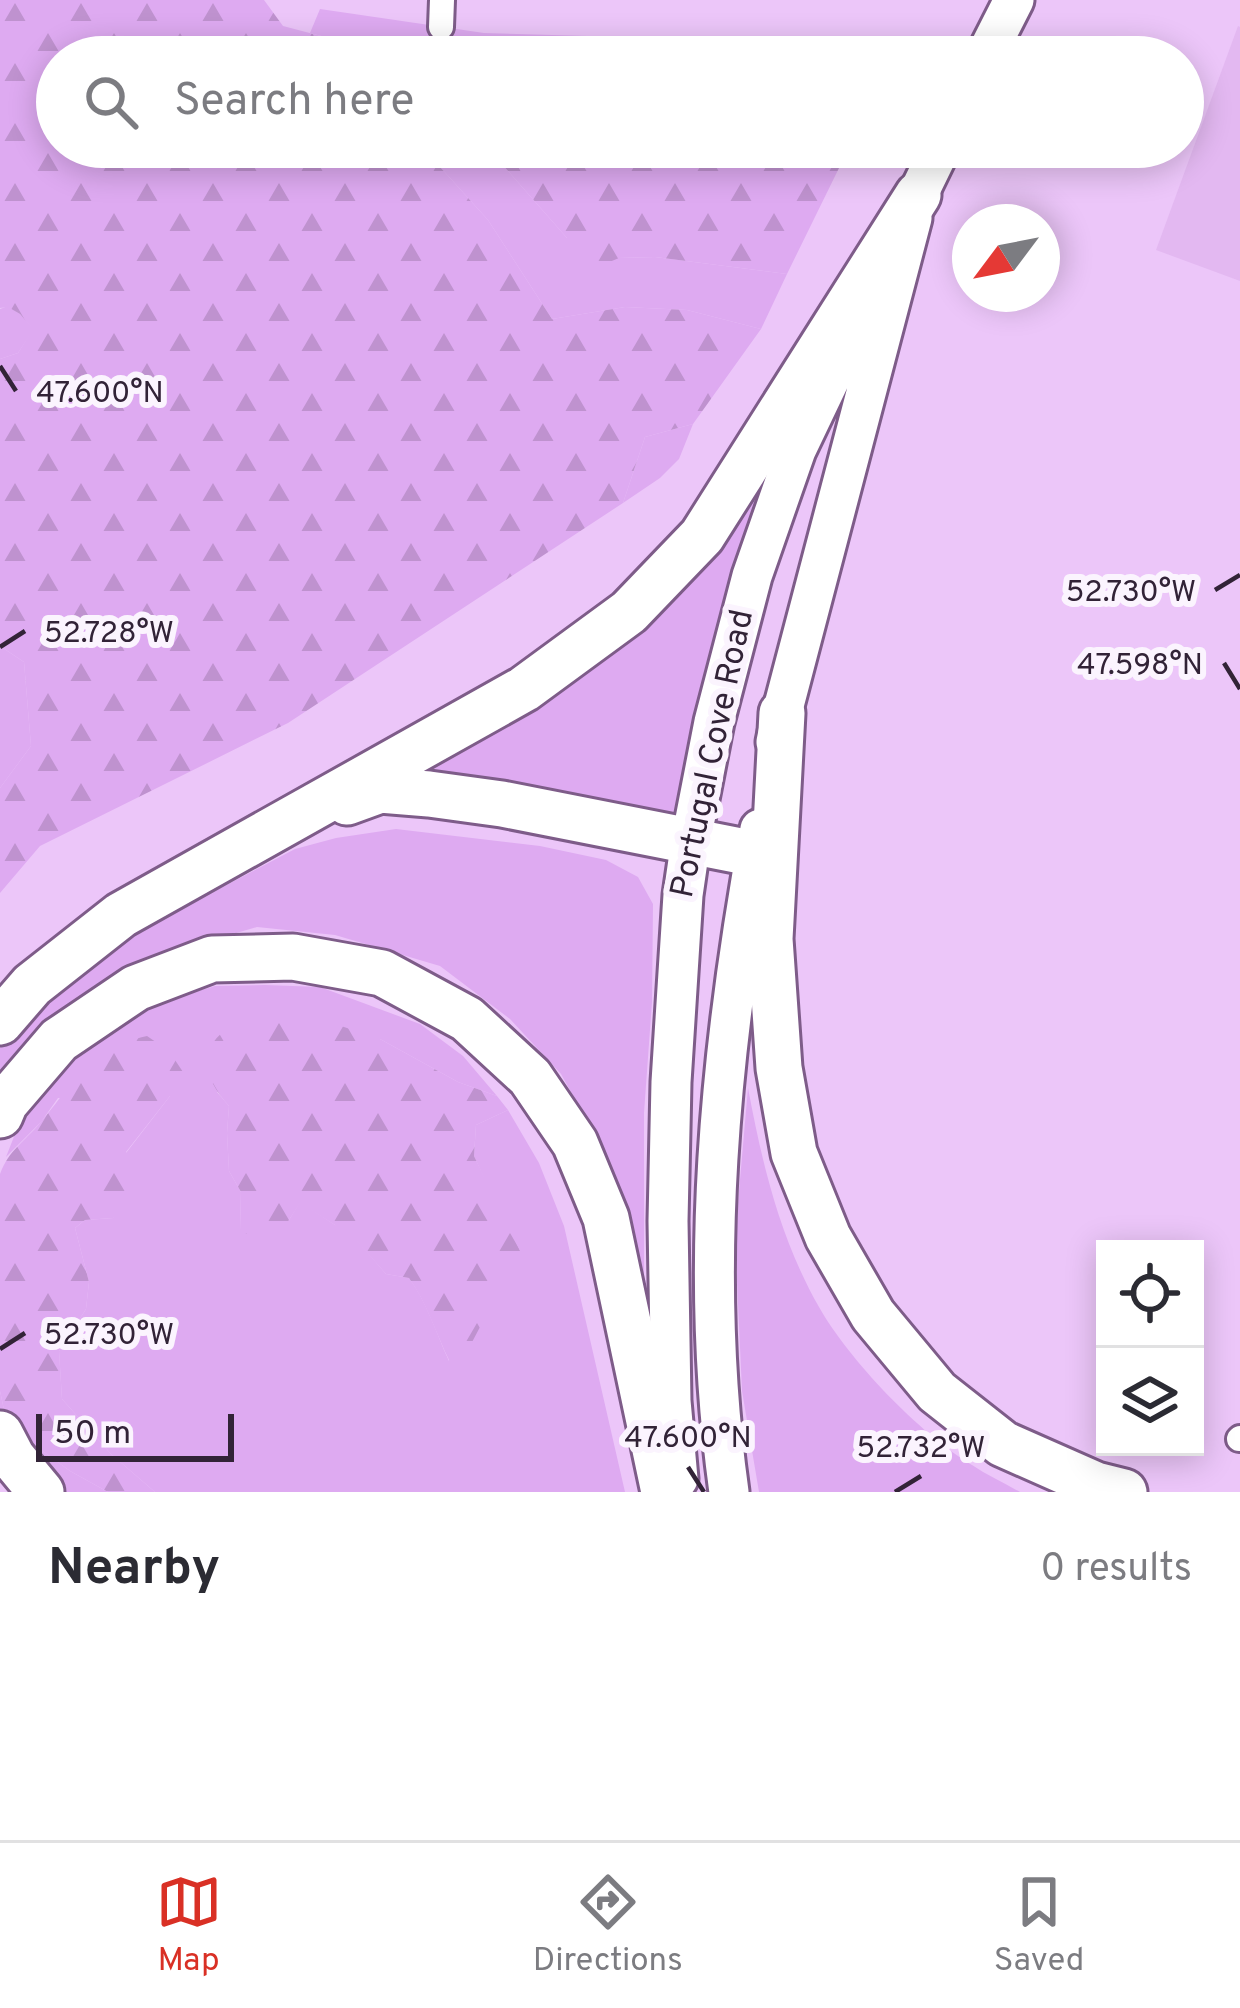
<!DOCTYPE html>
<meta charset="utf-8">
<style>
:root{--surface:#fff;--page:#f2f2f3;--text:#2b2b33;--muted:#7c7c81;--line:#e1e1e2;--accent:#d93025}
body{margin:0;font-family:Overpass,sans-serif;background:var(--page);color:var(--text)}
.controls{position:absolute;right:36px;bottom:36px;display:grid;overflow:hidden;border-radius:0px;box-shadow:0 6px 30px #0003}
.controls button{width:108px;height:108px;display:grid;place-items:center;padding:0;border:0;border-bottom:3px solid var(--line);background:var(--surface);color:var(--text);font:60px sans-serif}
.compass{position:absolute;left:952px;top:204px;width:108px;height:108px;border-radius:50%;background:var(--surface);box-shadow:0 6px 30px #0003;rotate:238deg}
.scale{position:absolute;left:36px;bottom:30px;width:198px;box-sizing:border-box;padding-left:12px;border:6px solid #322337;border-top:0;font-size:33px;line-height:42px;white-space:nowrap;color:#322337;-webkit-text-stroke:9px #fbf4fe;paint-order:stroke}
.list{margin:0;padding:0;list-style:none}
h2{display:flex;justify-content:space-between;align-items:center;height:156px;margin:0;padding:0 48px;font-size:51px}
h2 small{font-size:39px;font-weight:400;color:var(--muted)}
.icon{flex:none;width:66px;height:66px;fill:none;stroke:currentColor;stroke-width:2;stroke-linecap:round;stroke-linejoin:round}
.map{position:relative;flex:none;width:1240px;height:1492px;overflow:hidden}
.search{position:absolute;background:var(--surface);box-shadow:0 6px 30px #0003;left:36px;right:36px;top:36px;height:132px;display:flex;align-items:center;gap:30px;box-sizing:border-box;padding:0 42px;border-radius:66px;color:var(--muted);font-size:45px}
.sheet{height:348px;background:var(--surface)}
nav{display:flex;justify-content:space-around;align-items:center;box-sizing:border-box;height:168px;border-top:3px solid var(--line);background:var(--surface);font-size:33px;color:var(--muted)}
nav a{display:grid;justify-items:center;gap:6px}
nav .on{color:var(--accent)}
.map>svg:first-child{display:block}
</style>
<div class="map">
<svg width="1240" height="1492" viewBox="0 0 1240 1492">
<defs>
<pattern id="forest-firs" width="22" height="20" patternUnits="userSpaceOnUse" patternTransform="scale(3)"><rect width="22" height="20" fill="#deaaf1"/><path d="M5 1l3.5 6h-7zM16 11l3.5 6h-7z" fill="#bf92cf"/></pattern>
</defs>
<rect width="100%" height="100%" fill="#ecc6f9"/>
<!-- built -->
<path fill="#e3b8f1" d="M1238 26 1240 27V281L1156 250Z"/>
<!-- green -->
<path fill="#deaaf1" d="M320 9 484 33 587 36 586 49 513 57H351L344 42 310 33Z
M422 147H487L567 238 619 258 655 257 787 274 761 329 687 310 625 307 552 319 488 220Z
M8 306 20 314 34 329 18 353 0 359V309Z
M693 424 679 459 660 478 623 503 645 437Z
M791 427 684 810 672 826 390 777 514 714Z
M0 646 24 662 31 746 0 788Z
M396 829 540 846 606 860 638 877 653 904 652 1002 644 1113V1351L634 1262 608 1159 561 1074 510 1019 440 966 335 935 257 927 185 948 0 1081V1043L54 993 126 938 295 849 336 838Z
M265 985 320 987 420 1024 463 1056 497 1096 458 1082 380 1039 217 1092 229 1106 227 1133 229 1171 241 1192 240 1230 289 1220 300 1202 355 1238 386 1274 409 1278C427 1302 436 1333 449 1361L489 1189 474 1156 476 1125 508 1110 539 1163 564 1226 625 1492H155L111 1454 62 1399 59 1351 86 1309 89 1282 75 1228 85 1220 113 1218 126 1153 170 1096 58 1098 41 1122 6 1157 17 1129 46 1076 102 1033 148 1006 215 986Z
M748 1088C762 1163 780 1239 819 1307 849 1360 919 1433 972 1465 987 1475 1004 1483 1020 1492H759L742 1391 735 1237Z
M0 1391 4 1410 33 1444 70 1471 108 1492H55L0 1415Z"/>
<!-- forest -->
<path fill="url(#forest-firs)" d="M0 0H264L283 26 344 42 351 57H57V147H422L488 220 552 319 625 307 687 310 761 329 693 424 645 437 623 503 288 723 40 846 0 893V788L31 746 24 662 0 646V359L18 353 33 329 20 314 8 307 0 308Z
M487 147H781L840 166 787 274 655 257 619 258 588 271 569 257 567 238Z
M311 1016 380 1039 458 1082 497 1096 508 1110 476 1125 474 1156 520 1251 470 1346 450 1362C436 1334 427 1303 409 1278L386 1274 355 1239 341 1240 335 1225 300 1203 289 1220 266 1245 240 1230 241 1192 229 1171 227 1133 229 1106C203 1077 195 1048 233 1025 240 1021 243 1019 251 1017 270 1014 291 1017 311 1016Z
M147 1036 169 1051 183 1072 170 1096 126 1152 143 1184 113 1218 85 1220 75 1228 89 1282 86 1309 59 1351 62 1399 111 1454 155 1492H108L70 1471 33 1444 4 1410 0 1391V1174C9 1150 24 1142 40 1123 76 1081 87 1050 147 1036Z"/>
<g fill="none" stroke-linecap="round" stroke-linejoin="round">
<!-- minor casing -->
<g stroke="#7e5c89" stroke-width="30">
<path id="minor" d="M441 27 442 0
M1239 1439 1240 1438"/>
</g>
<!-- primary casing -->
<g stroke="#7e5c89" stroke-width="45">
<path id="primary" d="M985 57 1014 0
M904 223 941 147
M776 742 782 713 912 218
M678 1479 671 1401 668 1221 671 1082 683 895 691 840 714 722 752 576 796 450 858 320
M729 1492C698 1271 720 1047 760 829"/>
</g>
<!-- motorway casing -->
<g stroke="#7e5c89" stroke-width="51">
<path id="motorway" d="M782 713 770 939 779 1068 794 1153 828 1237 873 1315 937 1392 1003 1444 1096 1485 1124 1492
M347 802 380 790 429 794 502 804 756 854
M0 1022 32 985 121 915 524 689 629 612 702 536 918 195
M0 1115 5 1103 59 1040 136 988 212 959 293 957 382 973 467 1019 530 1077 575 1143 606 1218 664 1492
M0 1434 12 1457 41 1492"/>
</g>
<!-- minor -->
<use href="#minor" stroke="#fff" stroke-width="24"/>
<!-- primary -->
<use href="#primary" stroke="#fff" stroke-width="39"/>
<!-- motorway -->
<use href="#motorway" stroke="#fff" stroke-width="45"/>
</g>
<!-- ticks -->
<path fill="none" stroke="#322337" stroke-width="4.5" d="M0 366 16 391M1215 590 1240 575M0 647 25 631M1224 663 1240 689M0 1349 25 1333M688 1467 704 1492M895 1492 921 1476"/>
<g text-anchor="middle" dominant-baseline="central" stroke-width="12" stroke-linejoin="round" paint-order="stroke">
<!-- street labels -->
<g font-size="33" fill="#322337" stroke="#fbf4fe">
<text transform="translate(714 754) rotate(-78)">Portugal Cove Road</text>
</g>
</g>
<g font-size="30" text-anchor="middle" fill="#322337" stroke="#fbf4fe" stroke-width="12" stroke-linejoin="round" paint-order="stroke">
<text x="100" y="402">47.600°N</text>
<text x="1131" y="601">52.730°W</text>
<text x="109" y="642">52.728°W</text>
<text x="1140" y="674">47.598°N</text>
<text x="109" y="1344">52.730°W</text>
<text x="688" y="1447">47.600°N</text>
<text x="921" y="1457">52.732°W</text>
</g>
</svg>
<div class="controls">
<button><svg class="icon" aria-label="locate" viewBox="0 0 24 24"><circle cx="12" cy="12" r="6"/><path d="M12 2v4M12 18v4M2 12h4M18 12h4"/></svg></button>
<button><svg class="icon" aria-label="layers" viewBox="0 0 24 24"><path d="M12 4l9 5-9 5-9-5zM3 14l9 5 9-5"/></svg></button>
</div>
<svg class="compass" viewBox="-18 -18 36 36"><path d="M0-13l5 13h-10z" fill="#e53935"/><path d="M0 13l5-13h-10z" fill="#7c7c81"/></svg>
<div class="scale">50 m</div>
<div class="search"><svg class="icon" aria-label="search" viewBox="0 0 24 24"><circle cx="10" cy="10" r="6"/><path d="M15 15l6 6"/></svg>Search here</div>
</div>
<section class="sheet">
<h2>Nearby<small>0 results</small></h2>
<ul class="list">
</ul>
</section>
<nav>
<a class="on"><svg class="icon" aria-label="map" viewBox="0 0 24 24"><path d="M3 6l6-2 6 2 6-2v14l-6 2-6-2-6 2zM9 4v14M15 6v14"/></svg>Map</a>
<a><svg class="icon" aria-label="directions" viewBox="0 0 24 24"><path d="M12 3l9 9-9 9-9-9zM9 14v-3h6M13 9l2 2-2 2"/></svg>Directions</a>
<a><svg class="icon" aria-label="saved" viewBox="0 0 24 24"><path d="M7 4h10v16l-5-4-5 4z"/></svg>Saved</a>
</nav>
